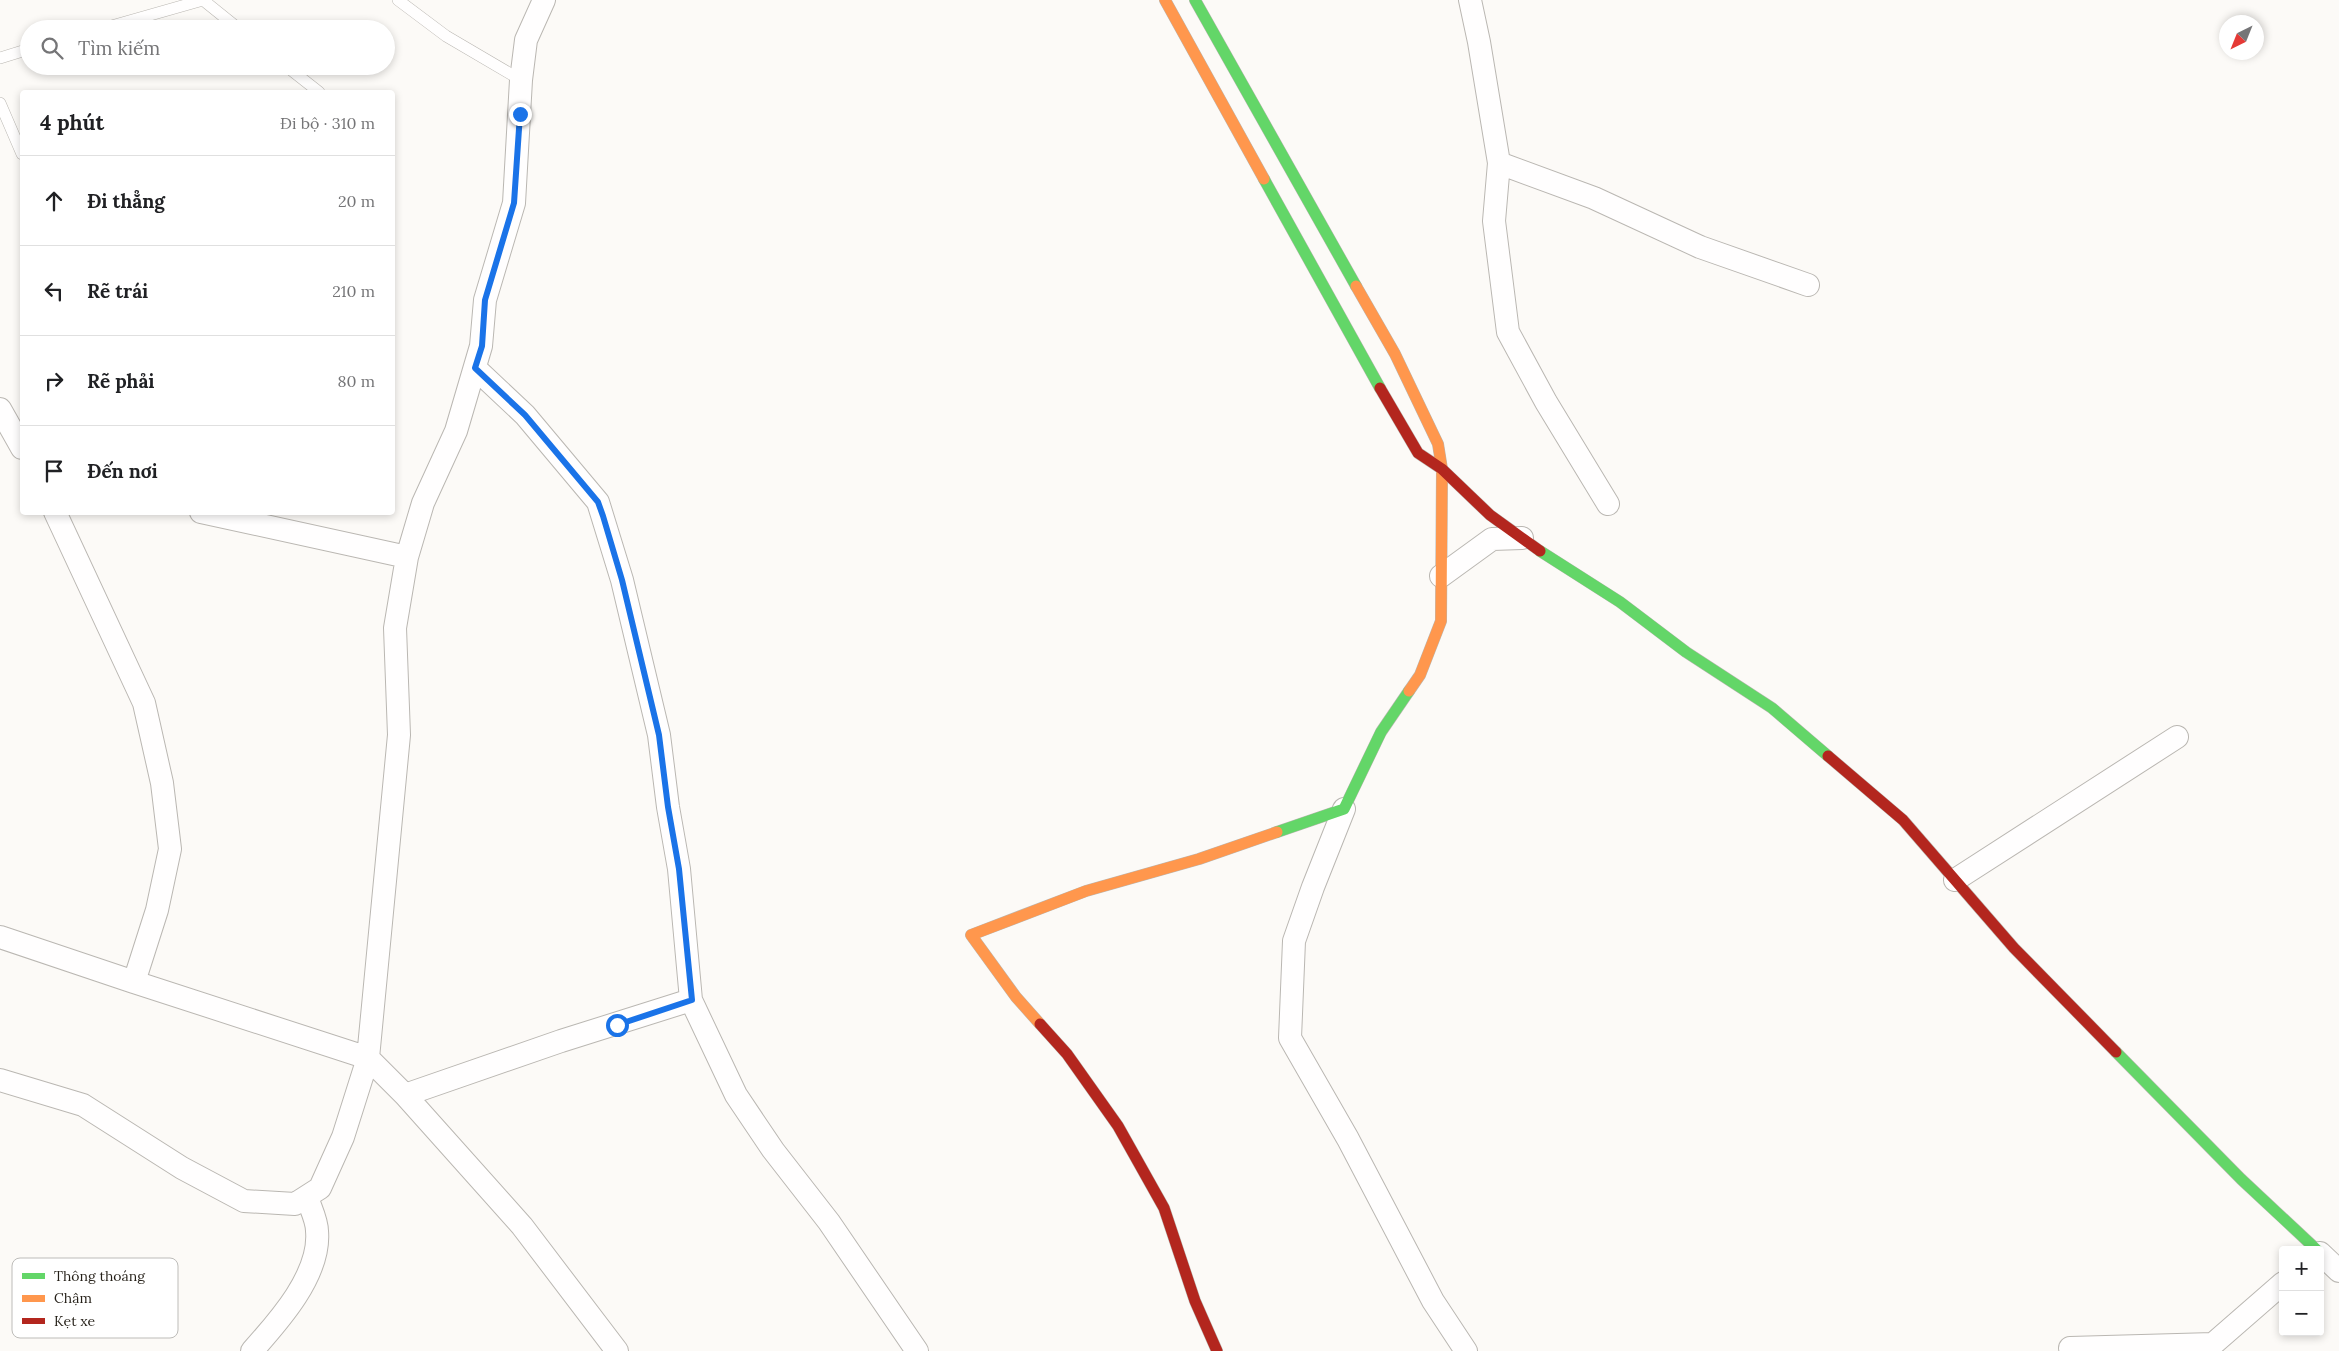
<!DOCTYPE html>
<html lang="vi">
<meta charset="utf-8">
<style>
:root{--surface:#fff;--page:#f2f2f2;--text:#202124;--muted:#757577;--line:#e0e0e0}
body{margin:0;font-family:Lora,serif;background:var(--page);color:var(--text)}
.controls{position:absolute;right:15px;bottom:15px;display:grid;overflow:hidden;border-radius:5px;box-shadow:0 2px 8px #0003}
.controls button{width:45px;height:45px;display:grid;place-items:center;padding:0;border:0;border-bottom:1px solid var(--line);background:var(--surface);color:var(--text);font:25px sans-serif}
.compass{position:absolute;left:2219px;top:15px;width:45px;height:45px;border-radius:50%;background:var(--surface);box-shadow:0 2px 8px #0003;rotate:223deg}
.stop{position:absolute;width:15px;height:15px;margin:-11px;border:4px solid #1a73e8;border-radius:50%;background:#fff}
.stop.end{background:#1a73e8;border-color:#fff;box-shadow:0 1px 5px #0008}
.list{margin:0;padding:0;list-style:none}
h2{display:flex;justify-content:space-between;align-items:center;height:65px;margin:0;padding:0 20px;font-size:21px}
h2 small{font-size:16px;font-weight:400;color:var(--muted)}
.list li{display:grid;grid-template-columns:32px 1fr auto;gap:15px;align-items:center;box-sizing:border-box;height:90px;padding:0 20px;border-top:1px solid var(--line)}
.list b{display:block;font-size:19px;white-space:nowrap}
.list em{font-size:16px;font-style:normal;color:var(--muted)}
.icon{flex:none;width:28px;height:28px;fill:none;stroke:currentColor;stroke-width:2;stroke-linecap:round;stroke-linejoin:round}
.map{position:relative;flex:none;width:2339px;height:1351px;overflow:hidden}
.search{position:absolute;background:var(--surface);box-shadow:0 2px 8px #0003;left:20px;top:20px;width:375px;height:55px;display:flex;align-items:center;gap:12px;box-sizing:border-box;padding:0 18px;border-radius:28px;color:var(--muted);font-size:19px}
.panel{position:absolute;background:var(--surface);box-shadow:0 2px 8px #0003;left:20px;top:90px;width:375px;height:425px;border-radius:5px}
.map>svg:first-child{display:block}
</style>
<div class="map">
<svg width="2339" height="1351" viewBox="0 0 2339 1351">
<rect width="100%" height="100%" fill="#fcfaf7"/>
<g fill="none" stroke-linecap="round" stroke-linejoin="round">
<!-- lane casing -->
<g stroke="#bab7b2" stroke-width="12">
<path id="lane" d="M203 0 239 29
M398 0 446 36 521 80
M101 29 203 0
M0 58 29 49
M286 66 319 92
M0 103 22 154"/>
</g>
<!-- street casing -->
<g stroke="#bab7b2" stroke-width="24">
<path id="street" d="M1470 0 1479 42 1499 163 1494 221 1508 332 1546 402 1608 504
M1499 163 1594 198 1700 247 1808 285
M475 368 525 415 598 502 622 580 659 735 668 807 679 869 691 1000 736 1095 773 1150 829 1222 917 1351
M0 409 22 448
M201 512 407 557 395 628 399 735 368 1058 405 1095 522 1226 617 1351
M407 557 423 503 456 431 481 346 485 300 514 203 521 80 526 40 544 0
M1441 576 1492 539 1522 538
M1344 809 1313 887 1294 941 1290 1038 1348 1139 1433 1301 1466 1351
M1955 880 2177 737
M0 937 134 982
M0 1080 83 1105 182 1168 244 1201 295 1204 320 1188 343 1137 368 1058 134 982 157 910 170 849 162 783 144 703 55 512
M405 1095 561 1041 691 1000
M2320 1253 2339 1271
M2070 1348 2213 1344 2283 1283
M252 1351C279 1321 321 1274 317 1231 317 1220 310 1207 307 1197"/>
</g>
<!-- fast casing -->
<g stroke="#bab7b2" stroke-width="12">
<path id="fast" d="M1195 0 1356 286
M1264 179 1380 388
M1540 551 1620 602 1686 652 1772 708 1828 756
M1277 832 1344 809 1381 732 1409 691
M2116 1052 2241 1179 2317 1250"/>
</g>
<!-- slow casing -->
<g stroke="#bab7b2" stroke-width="12">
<path id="slow" d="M1165 0 1264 179
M1356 286 1395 354 1438 444 1442 469 1441 621 1420 675 1409 691
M1040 1024 1016 997 971 935 1086 891 1199 859 1277 832"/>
</g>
<!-- jam casing -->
<g stroke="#bab7b2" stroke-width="12">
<path id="jam" d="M1380 388 1418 453 1442 469 1490 515 1540 551
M1828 756 1903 820 2014 948 2116 1052
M1040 1024 1067 1054 1118 1126 1164 1208 1195 1301 1217 1351"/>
</g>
<!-- lane -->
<use href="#lane" stroke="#fffefe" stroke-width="11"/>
<!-- street -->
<use href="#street" stroke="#fffefe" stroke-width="22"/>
<!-- fast -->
<use href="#fast" stroke="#63d668" stroke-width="11"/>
<!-- slow -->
<use href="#slow" stroke="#ff974d" stroke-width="11"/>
<!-- jam -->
<use href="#jam" stroke="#b3261e" stroke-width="11"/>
</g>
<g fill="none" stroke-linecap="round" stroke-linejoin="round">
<!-- route -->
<path stroke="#1a73e8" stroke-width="6" d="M520 114 514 203 485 300 482 346 475 368 525 415 598 502 603 516 622 580 659 735 668 807 679 869 692 1000 617 1025"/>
</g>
<!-- legend -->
<rect x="12" y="1258" width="166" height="80" rx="8" fill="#fff" stroke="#bdbcb9" stroke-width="1"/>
<rect x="22" y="1273" width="23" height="6" fill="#63d668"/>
<rect x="22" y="1295" width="23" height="7" fill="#ff974d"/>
<rect x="22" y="1318" width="23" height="6" fill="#b3261e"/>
<g font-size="14" fill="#241f17">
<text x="54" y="1281">Thông thoáng</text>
<text x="54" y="1303">Chậm</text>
<text x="54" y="1326">Kẹt xe</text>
</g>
</svg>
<div class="controls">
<button>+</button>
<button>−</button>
</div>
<svg class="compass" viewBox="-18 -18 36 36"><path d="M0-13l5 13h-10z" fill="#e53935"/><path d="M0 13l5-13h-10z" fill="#757577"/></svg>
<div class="stop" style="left:617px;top:1025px"></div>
<div class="stop end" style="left:520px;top:114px"></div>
<div class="search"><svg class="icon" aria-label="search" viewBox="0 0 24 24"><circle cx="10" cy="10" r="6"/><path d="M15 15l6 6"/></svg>Tìm kiếm</div>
<section class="panel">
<h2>4 phút<small>Đi bộ · 310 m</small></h2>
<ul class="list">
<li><svg class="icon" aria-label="ahead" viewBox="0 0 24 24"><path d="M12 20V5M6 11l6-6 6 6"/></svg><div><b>Đi thẳng</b></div><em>20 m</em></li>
<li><svg class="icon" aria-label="left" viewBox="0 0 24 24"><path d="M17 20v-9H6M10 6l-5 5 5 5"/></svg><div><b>Rẽ trái</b></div><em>210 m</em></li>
<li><svg class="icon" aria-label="right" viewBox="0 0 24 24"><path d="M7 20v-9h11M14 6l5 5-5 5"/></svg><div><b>Rẽ phải</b></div><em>80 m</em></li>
<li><svg class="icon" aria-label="arrive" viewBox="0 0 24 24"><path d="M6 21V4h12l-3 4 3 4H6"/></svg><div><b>Đến nơi</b></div></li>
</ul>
</section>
</div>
